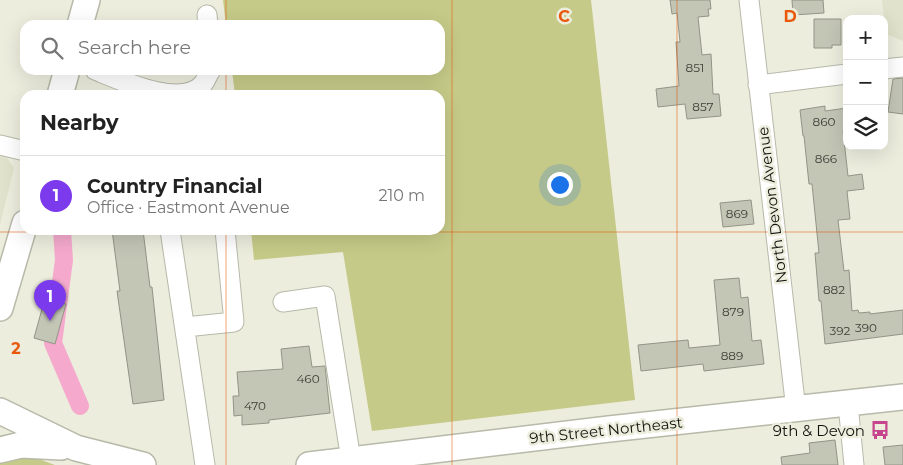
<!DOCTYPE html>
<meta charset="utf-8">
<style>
:root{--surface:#fff;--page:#f2f2f2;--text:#222;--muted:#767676;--line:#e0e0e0;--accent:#7c3aed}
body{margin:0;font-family:Montserrat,sans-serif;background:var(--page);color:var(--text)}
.controls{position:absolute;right:15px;top:15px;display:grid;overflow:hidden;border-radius:10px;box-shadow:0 5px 20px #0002}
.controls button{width:45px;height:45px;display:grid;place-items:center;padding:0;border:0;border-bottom:1px solid var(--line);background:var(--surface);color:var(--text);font:25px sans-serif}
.you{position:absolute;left:559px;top:184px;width:18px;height:18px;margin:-12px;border:4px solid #fff;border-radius:50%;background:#1a73e8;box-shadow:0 0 0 8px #1a73e833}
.badge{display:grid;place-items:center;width:32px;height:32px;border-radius:50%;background:var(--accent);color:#fff;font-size:16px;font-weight:700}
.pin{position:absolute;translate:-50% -41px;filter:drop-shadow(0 1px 2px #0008)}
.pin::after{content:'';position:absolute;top:26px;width:18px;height:15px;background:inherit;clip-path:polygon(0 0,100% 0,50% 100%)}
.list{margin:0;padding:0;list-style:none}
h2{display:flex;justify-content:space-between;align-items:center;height:65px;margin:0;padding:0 20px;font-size:21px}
h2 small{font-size:16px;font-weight:400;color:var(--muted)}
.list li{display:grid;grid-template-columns:32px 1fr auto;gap:15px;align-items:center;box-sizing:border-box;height:80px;padding:0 20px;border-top:1px solid var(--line)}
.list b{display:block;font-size:19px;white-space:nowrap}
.list p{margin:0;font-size:16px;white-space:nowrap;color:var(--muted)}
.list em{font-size:16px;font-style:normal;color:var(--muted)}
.icon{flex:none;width:28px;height:28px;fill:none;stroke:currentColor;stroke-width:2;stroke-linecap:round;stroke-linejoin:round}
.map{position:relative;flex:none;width:903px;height:465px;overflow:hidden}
.search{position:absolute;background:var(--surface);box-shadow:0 5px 20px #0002;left:20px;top:20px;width:425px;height:55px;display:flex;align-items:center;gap:12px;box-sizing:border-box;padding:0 18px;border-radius:15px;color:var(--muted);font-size:19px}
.panel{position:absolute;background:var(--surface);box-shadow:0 5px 20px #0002;left:20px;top:90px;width:425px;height:145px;border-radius:15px}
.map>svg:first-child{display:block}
</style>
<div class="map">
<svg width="903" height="465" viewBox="0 0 903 465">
<rect width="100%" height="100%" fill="#eceddd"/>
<!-- built -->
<path fill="#e0e2cb" d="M882 0H903V41L886 34Z
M0 155 6 157 14 168 0 225Z"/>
<!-- green -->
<path fill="#c6ca88" d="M223 0H591L635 400 372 431 343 252 254 260 251 230H440V95H235L232 70H440V25H226Z
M25 454 55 465H0V458Z"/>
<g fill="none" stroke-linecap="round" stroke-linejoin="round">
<!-- canal -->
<path stroke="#f5aacd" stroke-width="18" d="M62 230 64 260 53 343 80 406"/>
</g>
<!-- building -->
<path fill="#c3c5b5" stroke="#939486" d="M670 0H710L711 9H708L709 16 698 17 702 55 711 54 713 94H719L721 116 687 119 685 104 658 107 656 89 679 86 676 42H680L677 13 672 14Z
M792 0H823L824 13 793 15Z
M814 19H841V45H832V48H814Z
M903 78V114L888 112 893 79Z
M825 106V111L847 108V131H843L848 176 862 174 864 189 847 191 850 219 838 220 844 271 849 270 852 311 858 310 859 313 870 312V314L903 310V334L825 344 821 301H819L815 253H819L812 184H809L804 136H803L800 110Z
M751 200 754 224 723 227 720 203Z
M112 230H143L150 287H152L164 400 133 404 117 291H120Z
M739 278 741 298 748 297 752 341 761 340 764 364 704 371 703 364 641 371 638 345 688 340 689 348 720 345 714 280Z
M45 298 66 304 55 344 34 338Z
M309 346 312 367 325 366 330 413 269 420V423L242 425V415L234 416 233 396H239L237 372 283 369 281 349Z
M835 440 838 465H782L781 457 810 453 809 443Z
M903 445V465H885L883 447Z"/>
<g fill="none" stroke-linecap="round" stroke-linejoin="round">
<!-- minor casing -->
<g stroke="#b7b9a9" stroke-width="21">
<path id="minor" d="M749 0 796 410
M207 15 208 25
M884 69 903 67
M95 70C120 80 181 109 203 84 206 80 208 74 211 70
M758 85 847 74
M0 145 25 151
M170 230 205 465
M283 302 325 296 351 460
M185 327 234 322 225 230
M848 404 854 465"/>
</g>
<!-- major casing -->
<g stroke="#b7b9a9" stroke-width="28">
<path id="major" d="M80 25 87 0
M60 95 67 70
M0 308 25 223
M0 411 76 448 143 465
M0 450 21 445 61 447
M309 465 609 429 903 397"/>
</g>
<!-- minor -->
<use href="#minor" stroke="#fff" stroke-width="19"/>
<!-- major -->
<use href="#major" stroke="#fff" stroke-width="25"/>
</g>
<!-- grid -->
<path fill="none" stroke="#e8590c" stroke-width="1" stroke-opacity="0.55" d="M226 0V25M452 0V465M677 0V465M226 70V95M226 230V465M0 232H903"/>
<!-- icons -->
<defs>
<g id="bus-bare" transform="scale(1.5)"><path d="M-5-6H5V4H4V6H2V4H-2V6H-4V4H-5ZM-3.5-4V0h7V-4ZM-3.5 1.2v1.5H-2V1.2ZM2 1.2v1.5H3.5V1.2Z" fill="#c7458d" stroke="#eceddd" stroke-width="2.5" paint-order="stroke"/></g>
</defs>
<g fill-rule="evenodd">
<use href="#bus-bare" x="880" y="430"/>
</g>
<g text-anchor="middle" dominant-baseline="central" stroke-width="5" stroke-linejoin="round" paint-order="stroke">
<!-- number labels -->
<g font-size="12" fill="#3e3f37">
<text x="695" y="67">851</text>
<text x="703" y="106">857</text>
<text x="824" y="121">860</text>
<text x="826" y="158">866</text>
<text x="737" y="213">869</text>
<text x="834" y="289">882</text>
<text x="733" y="311">879</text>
<text x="866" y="327">390</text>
<text x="840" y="330">392</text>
<text x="732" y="355">889</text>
<text x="308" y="378">460</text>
<text x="255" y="405">470</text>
</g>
<!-- street labels -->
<g font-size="15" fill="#12120d" stroke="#eceddd">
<text transform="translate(772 205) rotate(-97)">North Devon Avenue</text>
<text transform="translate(606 430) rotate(-6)">9th Street Northeast</text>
</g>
<!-- poi labels -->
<g font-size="15" fill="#12120d" stroke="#eceddd" text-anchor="end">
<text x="865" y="430">9th &amp; Devon</text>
</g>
</g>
<g font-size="16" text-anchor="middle" font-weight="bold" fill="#e8590c" stroke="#eceddd" stroke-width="5" stroke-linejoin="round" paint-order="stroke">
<text x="564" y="22">C</text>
<text x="790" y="22">D</text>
<text x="16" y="354">2</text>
</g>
</svg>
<div class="controls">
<button>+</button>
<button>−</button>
<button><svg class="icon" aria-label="layers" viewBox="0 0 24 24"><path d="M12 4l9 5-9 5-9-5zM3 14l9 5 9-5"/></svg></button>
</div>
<div class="you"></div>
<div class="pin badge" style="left:50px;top:321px">1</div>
<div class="search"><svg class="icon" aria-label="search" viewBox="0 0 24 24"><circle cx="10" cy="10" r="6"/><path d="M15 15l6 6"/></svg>Search here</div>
<section class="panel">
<h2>Nearby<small></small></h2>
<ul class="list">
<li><span class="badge">1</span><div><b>Country Financial</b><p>Office · Eastmont Avenue</p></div><em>210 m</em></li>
</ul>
</section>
</div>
